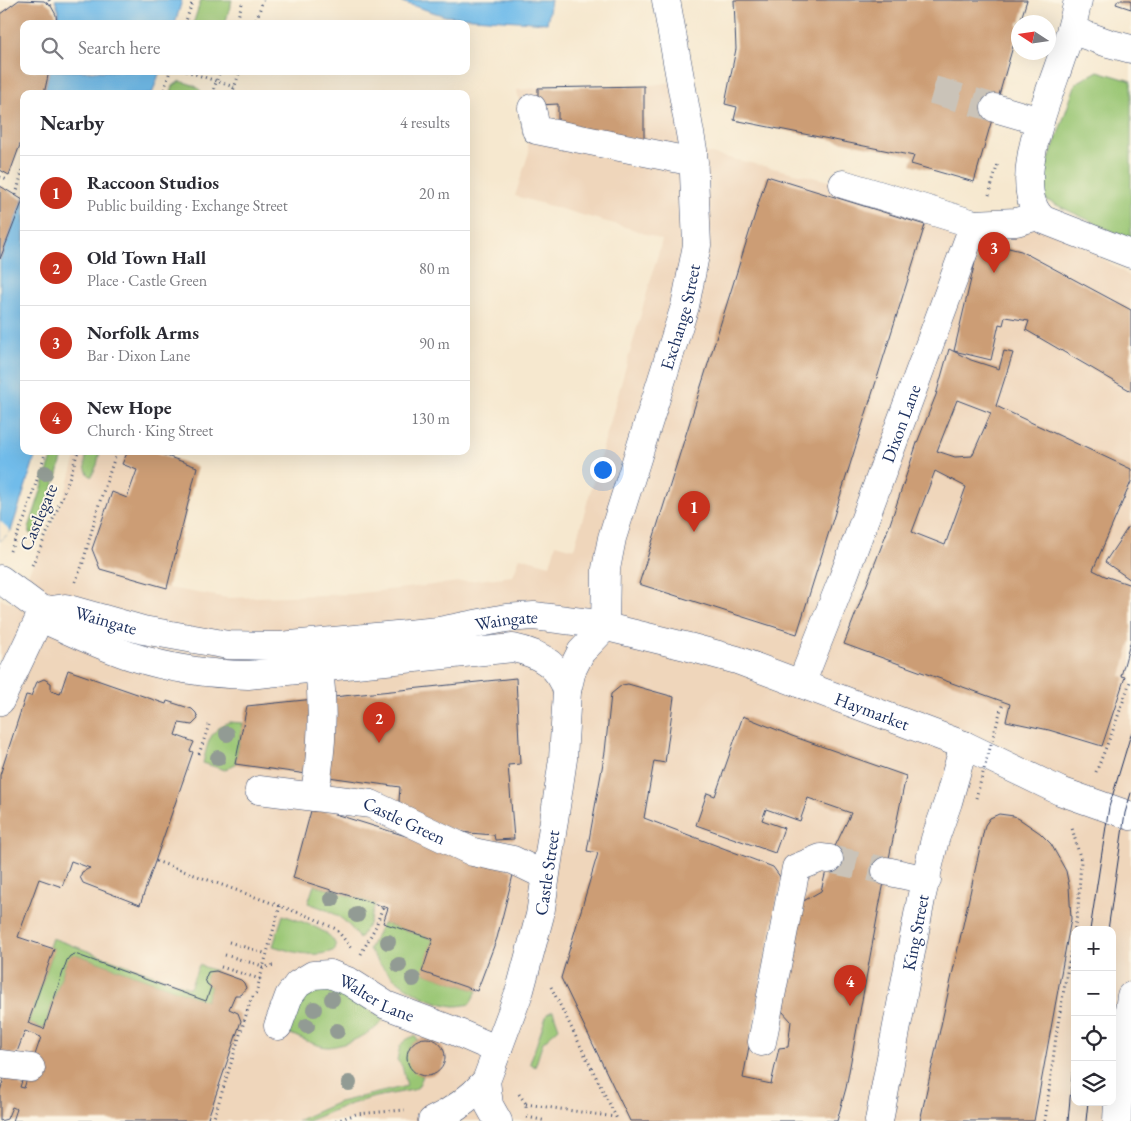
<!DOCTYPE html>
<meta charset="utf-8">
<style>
:root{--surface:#fff;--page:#f2f2f3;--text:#2b2b33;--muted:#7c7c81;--line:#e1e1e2;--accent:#c8321e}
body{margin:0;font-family:"EB Garamond",serif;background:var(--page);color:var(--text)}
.controls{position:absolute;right:15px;bottom:15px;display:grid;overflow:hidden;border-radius:10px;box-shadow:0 5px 20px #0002}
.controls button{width:45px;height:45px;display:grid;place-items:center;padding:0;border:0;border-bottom:1px solid var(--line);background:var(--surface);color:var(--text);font:25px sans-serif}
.compass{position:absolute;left:1011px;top:15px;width:45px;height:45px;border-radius:50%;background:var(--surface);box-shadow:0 5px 20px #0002;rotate:282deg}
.you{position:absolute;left:602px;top:469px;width:18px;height:18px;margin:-12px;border:4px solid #fff;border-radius:50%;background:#1a73e8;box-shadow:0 0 0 8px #1a73e833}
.badge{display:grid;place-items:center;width:32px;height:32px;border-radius:50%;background:var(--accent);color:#fff;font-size:16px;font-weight:700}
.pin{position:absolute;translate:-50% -41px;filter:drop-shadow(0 1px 2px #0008)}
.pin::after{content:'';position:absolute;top:26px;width:18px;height:15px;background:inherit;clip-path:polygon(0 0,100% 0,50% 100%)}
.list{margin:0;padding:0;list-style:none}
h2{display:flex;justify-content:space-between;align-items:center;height:65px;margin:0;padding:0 20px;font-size:21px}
h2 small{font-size:16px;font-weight:400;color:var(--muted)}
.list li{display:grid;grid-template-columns:32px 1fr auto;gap:15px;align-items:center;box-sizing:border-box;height:75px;padding:0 20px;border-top:1px solid var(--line)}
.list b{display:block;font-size:19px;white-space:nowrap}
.list p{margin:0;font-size:16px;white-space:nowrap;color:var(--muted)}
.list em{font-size:16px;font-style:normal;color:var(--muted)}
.icon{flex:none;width:28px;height:28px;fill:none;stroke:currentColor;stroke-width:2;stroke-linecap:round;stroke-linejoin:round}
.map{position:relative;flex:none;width:1131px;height:1121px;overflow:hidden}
.search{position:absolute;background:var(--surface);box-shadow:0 5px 20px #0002;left:20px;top:20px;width:450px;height:55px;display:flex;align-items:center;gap:12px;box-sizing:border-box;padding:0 18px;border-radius:10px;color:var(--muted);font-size:19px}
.panel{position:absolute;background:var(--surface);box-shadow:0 5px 20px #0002;left:20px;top:90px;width:450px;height:365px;border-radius:10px}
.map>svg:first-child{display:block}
</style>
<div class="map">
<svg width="1131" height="1121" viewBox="0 0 1131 1121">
<rect width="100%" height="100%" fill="#fcf5e5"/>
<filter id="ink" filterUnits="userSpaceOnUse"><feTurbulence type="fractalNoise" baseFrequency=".02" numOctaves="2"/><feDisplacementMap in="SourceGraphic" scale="10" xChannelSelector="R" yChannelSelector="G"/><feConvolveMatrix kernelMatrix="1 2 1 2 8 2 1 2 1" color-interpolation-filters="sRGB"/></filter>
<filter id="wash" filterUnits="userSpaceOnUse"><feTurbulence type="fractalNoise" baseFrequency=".0096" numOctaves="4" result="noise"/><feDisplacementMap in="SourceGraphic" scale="20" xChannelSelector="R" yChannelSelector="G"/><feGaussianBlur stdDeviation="1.12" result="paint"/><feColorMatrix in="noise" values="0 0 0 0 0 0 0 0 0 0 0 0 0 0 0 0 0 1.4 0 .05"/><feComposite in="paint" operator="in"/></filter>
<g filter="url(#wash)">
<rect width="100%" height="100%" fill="#f6e8cf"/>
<!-- built -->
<path fill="#efd6bb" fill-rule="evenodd" d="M681 81 693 150 843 184 974 224 1038 216 1131 277V1121H0V599L41 611 19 593 51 526 68 484 78 451H153L197 467 168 588 228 598 353 594 513 576 520 557 550 565 556 544 574 549 662 240 632 229 515 196 529 152 517 90 538 88 644 86ZM1075 930H1112V1102H1075Z"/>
<!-- green -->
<path fill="#99c673" stroke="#5a7a68" d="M201 0H232L225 24H193Z
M1098 71 1131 81V240L1046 200 1041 182 1076 83Z
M180 81C189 84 199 85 202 94H171L173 86Z
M54 451H64L58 474 36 535 29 533V528Z
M87 451H100L97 465 91 477C83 470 85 461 87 451Z
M229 722 243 723 235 764 225 770 203 763C208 743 208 732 229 722Z
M314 885 375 904 369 924 359 939C346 917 331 911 308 903Z
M283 915C296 920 341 932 335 950 314 959 293 952 273 946Z
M383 923 433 939 423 972 477 991 470 1004C465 1005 459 1006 454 1006 422 1002 385 977 369 949Z
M52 938 190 988 199 965 216 971H211L206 976 207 984 211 987 206 1001 78 955H72L67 960 44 1029 28 1023 54 949 49 947Z
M323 987 333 988 381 1017 383 1020C377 1032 342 1047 328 1047 317 1047 299 1037 288 1033 297 1012 299 993 323 987Z
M553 1011 559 1028 543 1042 535 1067 530 1063 547 1014Z
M415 1036 418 1040C401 1049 406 1070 423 1076L418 1087 413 1090 375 1097 344 1106 308 1121H296L339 1102 407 1086 402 1066 397 1060C400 1045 400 1041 415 1036Z"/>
<!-- water -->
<path fill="#71bcea" stroke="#4676a4" d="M55 0H182L175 24H57L59 12Z
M396 0H551L547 23 445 16Z
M49 71H160L152 94H44Z
M24 196V451H37L11 531 0 541V260Z"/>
<!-- pier -->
<path fill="#f6e8cf" d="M0 521 11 531 0 541Z"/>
<g id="blocks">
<!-- building -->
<path fill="#cc9d75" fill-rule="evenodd" d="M19 0 44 1 51 6 56 15 57 24H24V71H49L44 94H24V134L9 175 0 170V14Z
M734 0H1027L1020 22H1018V29L974 182 911 164 914 156 734 120 737 107 725 104 736 49Z
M1118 0H1131V9L1116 4Z
M644 86V141L558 125V104L538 105V88Z
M767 176 925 225 797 634 639 584Z
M0 186 23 200 0 259Z
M980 241 1021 251 1131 310V391L1026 330 1029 321 1005 317 1003 325 999 324 991 360 954 351Z
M949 349 971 360 999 369 1004 351 1013 353 996 406 1131 469V482L1093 570 1105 576 1131 585V640L1121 676 1125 677 1102 746 1049 730 1006 721 1010 704 844 644 890 524 917 443 936 395ZM957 400 991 413 972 456 955 457 937 451ZM935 471 966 487 945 545 912 532Z
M128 451H153L197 467 167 588 100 569 92 549 112 492 127 498 137 470 122 464Z
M1131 523V580L1105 562Z
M68 670 166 704 167 701 192 709 196 713 198 719 192 725 179 723 175 735 194 742 190 751 193 752 140 905 83 883 80 877 82 872 90 868 71 861 62 887 39 879 18 937 54 949 28 1023 44 1029 67 960 70 956 75 954 206 1001 211 987 207 984 205 979 208 972 216 971 241 980 244 983 246 988 240 995H235L229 1009 238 1013 241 1021 207 1121H13L17 1109 12 1107 7 1119 0 1121V1091L5 1075 22 1081 20 1087 24 1088 41 1037 25 1031 17 1052 13 1054 0 1052V775L26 695 31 696 37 682 44 679 51 683V691L60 694Z
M516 678 520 764 508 765 514 839 495 840 494 835 469 833 448 829 412 813 399 801 400 787 235 764 247 706Z
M628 684 674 697 665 763 654 761 644 818 773 867 781 878 743 1078 771 1084 779 1048 788 1047 791 1021 782 1011 800 903 821 891 829 859 851 813 808 798 800 821 766 809 762 820 784 828 775 853 696 825 707 793 715 796 743 716 792 736 906 776 880 902 846 1088 837 1121H630L561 978 598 853 587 851 605 752 611 694 622 685Z
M312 807 477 858 512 871 513 875 497 938 477 991 422 972 433 939 383 923 388 908 293 878Z
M999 814 1014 816 1021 820 1040 833 1051 844 1066 871 1069 886 1071 919 1034 1121H920L985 825 990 818Z
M407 1057a19 19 0 1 1 38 0a19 19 0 1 1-38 0Z"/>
</g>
</g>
<g filter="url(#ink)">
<use href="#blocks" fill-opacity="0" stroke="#3c4b6f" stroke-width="1"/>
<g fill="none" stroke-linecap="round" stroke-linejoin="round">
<!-- minor-tunnel -->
<path stroke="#cac3b8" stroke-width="28" stroke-dasharray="28 14" stroke-linecap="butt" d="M933 90 995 108
M829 859 886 871"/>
<!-- minor casing -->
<g stroke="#3c4b6f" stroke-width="29">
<g id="minor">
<path d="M1078 0C1074 20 1068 40 1061 59 1049 96 1007 191 1044 220L1131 254"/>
<path d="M1071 30 1108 43 1131 49"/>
<path d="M532 108 536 130 694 162"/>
<path d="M995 108 1040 121"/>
<path d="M843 184 974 224"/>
<path d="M0 579 43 611 52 623C79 635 106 648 134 657 171 669 209 674 248 675L513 648C538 653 560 665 567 691"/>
<path id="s1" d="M43 611 65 608 143 630 228 645 280 646 439 631 506 618 534 616 590 623 689 647 737 660 964 745 1060 791 1131 816"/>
<path id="s2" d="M605 627 606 569 612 538 685 306 697 245 693 150 666 0"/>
<path id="s3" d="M801 684 843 578 974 224 1016 222 1038 216"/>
<path d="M0 701 43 611"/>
<path id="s4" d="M259 790 371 804 473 852 513 860 544 875"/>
<path d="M314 797C322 754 324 710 319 667"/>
<path d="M886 871 927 880"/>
<path id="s5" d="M278 1026 289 996 298 984 313 975 330 974 350 982 386 1005 452 1030 498 1050"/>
<path d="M762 1042 796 868 821 858 829 859"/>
<path d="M0 1064 31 1068"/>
<path d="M432 1121C454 1111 470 1099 486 1081"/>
<path id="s6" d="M498 1121 489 1105 486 1081 520 990 540 915 563 759 567 691 572 670 581 652 605 627"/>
<path id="s7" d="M879 1121 921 899 935 839 948 802 964 745"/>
<path d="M1117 1121 1119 1083 1131 996"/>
</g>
</g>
<!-- path -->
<path stroke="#3c4b6f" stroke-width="3" stroke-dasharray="1 4" stroke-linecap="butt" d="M49 0 51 6
M185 24 193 0
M236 24 243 0
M255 24 263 0
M186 71 234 87
M163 94 170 71
M212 94 220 71
M232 94 240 71
M0 177 7 180
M16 195 24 164
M989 195 998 163
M10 551 25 518 46 451
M32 565C50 528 66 491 78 451
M75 582 82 566 99 504 117 451
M199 754 209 725
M1096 772 1113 730 1131 679
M156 861 313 918 336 929 353 950
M229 942 267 954
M361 954 376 926 383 906
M225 955 263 966
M221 967 260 979
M262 968 274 965
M551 987 618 1121
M519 1094 526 1104V1108
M526 1104 615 1117
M527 1117 546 1121
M213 1121 251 999 256 993 280 906
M336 1121 356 1114 405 1110
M1045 1121 1057 1029 1078 909 1081 861 1072 828"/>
<!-- minor -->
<use href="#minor" stroke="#fff" stroke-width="28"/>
<!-- tram -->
<path stroke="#1b2f5e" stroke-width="1" d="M1090 930 1109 807 1131 734
M1108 930 1125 813 1131 793
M1068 1121 1075 1044
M1086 1121 1088 1102"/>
<!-- path-bridge -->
<path stroke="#3c4b6f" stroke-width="3" stroke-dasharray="1 4" stroke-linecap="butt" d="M976 798 1003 702"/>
</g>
<!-- trees -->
<g fill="#929b94">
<circle cx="45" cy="473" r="8"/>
<circle cx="227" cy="734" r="8"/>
<circle cx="218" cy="758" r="8"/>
<circle cx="332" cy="899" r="8"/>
<circle cx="357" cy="915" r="8"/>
<circle cx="388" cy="942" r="8"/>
<circle cx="399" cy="965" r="8"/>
<circle cx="413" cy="979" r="8"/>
<circle cx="332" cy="999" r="8"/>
<circle cx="314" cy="1009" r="8"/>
<circle cx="307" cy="1026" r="8"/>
<circle cx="337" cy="1031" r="8"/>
<circle cx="349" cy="1083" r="8"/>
</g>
</g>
<g text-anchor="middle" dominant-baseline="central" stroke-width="4" stroke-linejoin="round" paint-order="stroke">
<!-- street labels -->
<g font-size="18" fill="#1b2f5e" stroke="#fcf5e5">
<text stroke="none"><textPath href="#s2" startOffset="321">Exchange Street</textPath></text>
<text stroke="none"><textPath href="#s3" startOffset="279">Dixon Lane</textPath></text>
<text transform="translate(38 517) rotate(-67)">Castlegate</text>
<text stroke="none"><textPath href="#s1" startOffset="65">Waingate</textPath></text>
<text stroke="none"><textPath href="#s1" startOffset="470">Waingate</textPath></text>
<text stroke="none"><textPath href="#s1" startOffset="850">Haymarket</textPath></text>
<text stroke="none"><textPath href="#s4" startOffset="150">Castle Green</textPath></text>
<text stroke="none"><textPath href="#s6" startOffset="260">Castle Street</textPath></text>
<text stroke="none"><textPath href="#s7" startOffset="192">King Street</textPath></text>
<text stroke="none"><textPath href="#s5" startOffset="134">Walter Lane</textPath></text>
</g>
</g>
</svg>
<div class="controls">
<button>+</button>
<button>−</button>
<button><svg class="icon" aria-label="locate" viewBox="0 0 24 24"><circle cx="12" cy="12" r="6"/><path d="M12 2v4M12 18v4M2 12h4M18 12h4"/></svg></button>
<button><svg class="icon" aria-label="layers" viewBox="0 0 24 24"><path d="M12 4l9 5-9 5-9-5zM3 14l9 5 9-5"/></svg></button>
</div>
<svg class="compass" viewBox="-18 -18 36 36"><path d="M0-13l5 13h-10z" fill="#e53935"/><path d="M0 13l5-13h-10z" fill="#7c7c81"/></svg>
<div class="you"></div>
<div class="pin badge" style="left:694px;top:532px">1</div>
<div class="pin badge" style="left:379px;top:743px">2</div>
<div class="pin badge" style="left:994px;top:273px">3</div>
<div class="pin badge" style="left:850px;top:1006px">4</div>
<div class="search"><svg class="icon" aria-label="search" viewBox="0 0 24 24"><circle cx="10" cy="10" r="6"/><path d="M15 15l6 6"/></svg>Search here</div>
<section class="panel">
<h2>Nearby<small>4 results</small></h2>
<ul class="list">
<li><span class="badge">1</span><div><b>Raccoon Studios</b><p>Public building · Exchange Street</p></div><em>20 m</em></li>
<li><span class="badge">2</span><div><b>Old Town Hall</b><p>Place · Castle Green</p></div><em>80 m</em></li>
<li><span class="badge">3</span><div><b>Norfolk Arms</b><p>Bar · Dixon Lane</p></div><em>90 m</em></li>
<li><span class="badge">4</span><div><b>New Hope</b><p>Church · King Street</p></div><em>130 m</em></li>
</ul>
</section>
</div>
